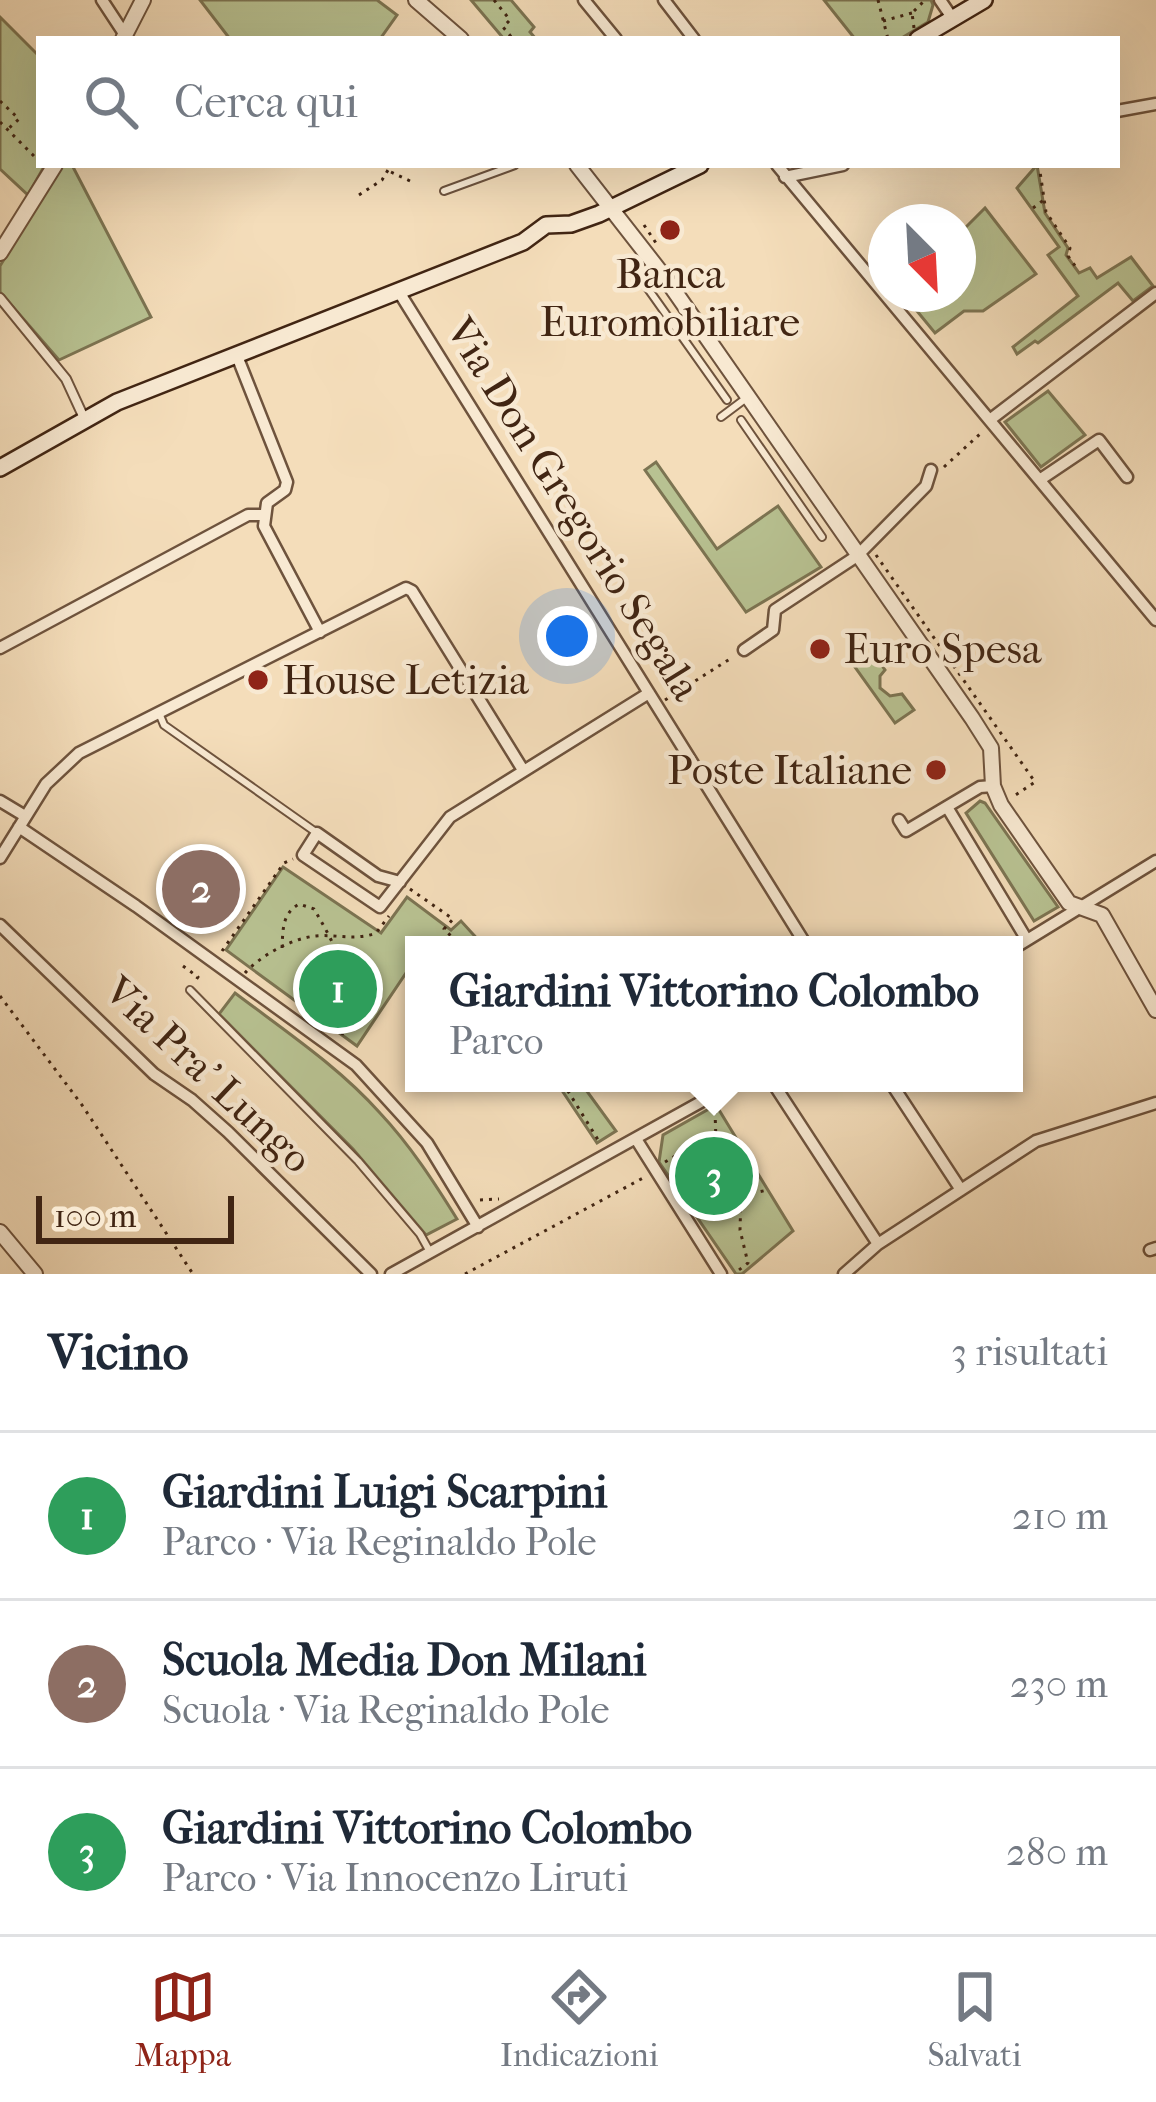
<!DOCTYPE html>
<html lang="it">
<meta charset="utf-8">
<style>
:root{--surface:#fff;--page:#f2f2f3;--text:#1f2937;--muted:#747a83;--line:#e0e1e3;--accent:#8f2418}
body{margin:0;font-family:"IM FELL French Canon",serif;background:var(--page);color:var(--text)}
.compass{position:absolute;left:868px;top:204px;width:108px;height:108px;border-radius:50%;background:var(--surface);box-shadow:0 12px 48px #0002;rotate:156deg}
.scale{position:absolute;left:36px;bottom:30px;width:198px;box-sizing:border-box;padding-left:12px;border:6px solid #412513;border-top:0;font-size:33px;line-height:42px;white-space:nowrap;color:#412513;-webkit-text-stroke:9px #f8e9d2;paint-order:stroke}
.you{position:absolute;left:567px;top:636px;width:42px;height:42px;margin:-30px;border:9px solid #fff;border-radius:50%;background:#1a73e8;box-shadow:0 0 0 18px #1a73e833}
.badge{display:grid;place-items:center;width:78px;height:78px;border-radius:50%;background:var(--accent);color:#fff;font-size:39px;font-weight:700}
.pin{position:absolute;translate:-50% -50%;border:6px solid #fff;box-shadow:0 3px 12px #0006}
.popup{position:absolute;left:405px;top:936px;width:618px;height:156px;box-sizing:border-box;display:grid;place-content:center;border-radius:0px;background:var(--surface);filter:drop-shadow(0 3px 9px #0005);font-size:39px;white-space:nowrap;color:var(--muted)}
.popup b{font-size:45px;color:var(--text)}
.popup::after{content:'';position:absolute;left:50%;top:100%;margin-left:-24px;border:24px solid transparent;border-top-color:var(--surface)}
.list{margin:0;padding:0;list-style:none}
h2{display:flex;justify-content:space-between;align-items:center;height:156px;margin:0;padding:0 48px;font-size:51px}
h2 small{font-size:39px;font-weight:400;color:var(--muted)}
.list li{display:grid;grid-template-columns:78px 1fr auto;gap:36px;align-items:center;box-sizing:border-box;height:168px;padding:0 48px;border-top:3px solid var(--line)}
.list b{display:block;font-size:45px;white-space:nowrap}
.list p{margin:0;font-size:39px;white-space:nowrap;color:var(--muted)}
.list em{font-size:39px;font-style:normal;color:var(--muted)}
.icon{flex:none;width:66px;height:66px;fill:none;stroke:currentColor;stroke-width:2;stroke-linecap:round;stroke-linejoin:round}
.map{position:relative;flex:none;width:1156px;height:1274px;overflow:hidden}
.search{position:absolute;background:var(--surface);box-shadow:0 12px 48px #0002;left:36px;right:36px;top:36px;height:132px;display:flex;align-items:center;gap:30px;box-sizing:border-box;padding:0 42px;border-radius:0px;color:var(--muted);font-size:45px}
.sheet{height:660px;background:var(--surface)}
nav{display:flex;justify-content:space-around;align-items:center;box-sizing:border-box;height:168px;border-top:3px solid var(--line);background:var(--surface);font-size:33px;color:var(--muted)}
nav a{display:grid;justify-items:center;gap:6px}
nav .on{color:var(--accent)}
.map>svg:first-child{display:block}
</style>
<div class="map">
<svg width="1156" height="1274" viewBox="0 0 1156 1274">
<rect width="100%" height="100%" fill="#f4ddba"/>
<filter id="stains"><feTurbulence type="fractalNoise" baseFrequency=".00167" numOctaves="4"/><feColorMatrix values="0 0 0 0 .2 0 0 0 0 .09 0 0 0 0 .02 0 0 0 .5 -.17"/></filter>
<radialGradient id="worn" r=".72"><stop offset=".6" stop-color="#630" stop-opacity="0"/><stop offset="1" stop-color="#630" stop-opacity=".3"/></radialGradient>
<!-- green -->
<path fill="#b8c292" stroke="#7c7452" stroke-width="3" d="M200 0H377L397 15 380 39H230Z
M471 0H511L534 27 530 32 536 39H504Z
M824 0H931L933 5 928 22 900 39H855Z
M0 17 39 56V165H45L28 195 0 169Z
M61 165H72L151 317 59 360 0 292V266Z
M1037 165 1045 213 1068 248 1066 255 1079 273 1090 268 1097 278 1131 257 1153 286 1133 301 1118 283 1038 343 1035 341 1017 354 1013 347 1078 296 1048 255 1059 247 1017 188Z
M985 208 1036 274 983 311H964L935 333 903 294H958V223L963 230Z
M1048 391 1085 435 1041 467 1005 422Z
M656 462 717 549 778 506 821 567 746 612 645 470Z
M874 654 885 670 880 676V688L890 696 902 694 914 710 895 723 855 667Z
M980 801 985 803 1058 907 1034 921 966 813Z
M283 867 381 933 407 897 451 930 461 921 483 945H414V961L357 1046 226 950Z
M235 993C285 1031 338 1066 380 1113 410 1145 434 1182 457 1219L426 1235 353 1149 219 1014Z
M557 1083H581L616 1131 597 1143Z
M716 1105 793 1231 742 1274H736L659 1162 663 1135Z"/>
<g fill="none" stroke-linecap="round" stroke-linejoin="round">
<!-- service casing -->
<g stroke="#6e533d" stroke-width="10">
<path id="service" d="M444 191 515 165
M634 269 727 400
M721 417 745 399
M741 420 822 537
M159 713 164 725 317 833
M190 990 358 1161 420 1234 430 1252"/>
</g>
<!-- pedestrian casing -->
<g stroke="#6e533d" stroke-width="12">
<path id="pedestrian" d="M0 298 66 379 84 418"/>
</g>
<!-- minor casing -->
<g stroke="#6e533d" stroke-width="15">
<path id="minor" d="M102 0 125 35
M584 0 616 39
M664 0 694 39
M940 0 953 19
M1117 111 1156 104
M777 165 1156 620
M785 177 843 165
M399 292 806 945
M237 356 287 482 285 490 267 503 264 526 320 632
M991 419 1156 293
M1041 479 1099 440 1127 477
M0 648 248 515H263
M744 650 773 630 775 610 857 556 926 486 931 470
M0 801 25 816
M947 807 1027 940
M899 820 906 831 980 787 993 786
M19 827 136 906 356 1065 427 1143 478 1227
M0 858 46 784 79 753 406 588 412 591 523 770
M400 882 378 876 317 833 303 855 380 907 450 817 649 693
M0 925 154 1074 192 1100 228 1132 371 1274
M1014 948 1156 861
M773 1083 878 1244
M891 1083 961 1190
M636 1139 721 1274
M1150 1250 1156 1248
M391 1274 735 1083
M844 1274 878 1244 1036 1141 1156 1103"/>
</g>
<!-- tertiary casing -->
<g stroke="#6e533d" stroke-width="18">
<path id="tertiary" d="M416 0 461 39
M123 39 143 0
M577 165 666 279 972 718 991 748 993 786 1001 805 1069 903 1102 915 1156 1010
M0 253 55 165
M0 1232 35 1274"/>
</g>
<!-- secondary casing -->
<g stroke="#412513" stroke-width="20">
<path id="secondary" d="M918 39 984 0
M0 468 117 402 523 242 546 225 571 224 599 214 700 165"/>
</g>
<!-- path -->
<path stroke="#412513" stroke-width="3" stroke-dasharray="3 6" stroke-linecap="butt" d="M494 0 510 20 503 27 513 39
M878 0 888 39
M883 21 912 13
M914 28 912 13 925 0
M0 101 19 119 9 128
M0 122 39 161
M1039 165 1046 212 1070 248 1068 256 1078 270
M391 172 410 181
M359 195 382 180 391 165
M1033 208 1045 199
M644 225 656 243
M944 467 981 433
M876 555 1035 782 1014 796
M665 700 733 657
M410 889 453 919 444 929 460 945
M282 948C283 929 282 914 299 904L314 909C336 946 360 991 342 1035
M222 951 284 863 293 859
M183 966 198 977 196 980
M245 973C260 956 292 938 316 936 337 934 355 941 376 933L389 916
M0 996 82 1105 193 1274
M563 1083 600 1143
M715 1111 717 1170 741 1195 740 1230 748 1263 735 1273
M665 1162 714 1133
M743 1195 768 1190
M480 1200 499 1199
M465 1274 643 1178"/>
<!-- service -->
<use href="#service" stroke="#f8e9d2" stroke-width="6"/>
<!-- pedestrian -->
<use href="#pedestrian" stroke="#f8e9d2" stroke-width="8"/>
<!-- minor -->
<use href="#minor" stroke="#f8e9d2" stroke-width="10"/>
<!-- tertiary -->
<use href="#tertiary" stroke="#f8e9d2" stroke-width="14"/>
<!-- secondary -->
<use href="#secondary" stroke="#f8e9d2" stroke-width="15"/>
</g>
<!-- markers -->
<g fill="#8f2418" stroke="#f8e9d2" stroke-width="4.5">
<circle cx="670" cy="230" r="12"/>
<circle cx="820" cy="649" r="12"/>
<circle cx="258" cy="680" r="12"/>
<circle cx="936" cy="770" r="12"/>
</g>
<g text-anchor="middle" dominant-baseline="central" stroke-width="9" stroke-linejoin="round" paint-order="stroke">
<!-- poi labels -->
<g font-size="42" fill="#412513" stroke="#f8e9d2" text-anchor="start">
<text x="670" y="274" text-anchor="middle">Banca<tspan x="670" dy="48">Euromobiliare</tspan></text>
<text x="844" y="649">Euro Spesa</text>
<text x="282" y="680">House Letizia</text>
<text x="912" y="770" text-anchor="end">Poste Italiane</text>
</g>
<!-- street labels -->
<g font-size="42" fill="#412513" stroke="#f8e9d2">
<text transform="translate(573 509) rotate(58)">Via Don Gregorio Segala</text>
<text transform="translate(208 1075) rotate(43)">Via Pra' Lungo</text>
</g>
</g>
<rect width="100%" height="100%" filter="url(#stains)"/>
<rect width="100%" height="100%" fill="url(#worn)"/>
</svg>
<svg class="compass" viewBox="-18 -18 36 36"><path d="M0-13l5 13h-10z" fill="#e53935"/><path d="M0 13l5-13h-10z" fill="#747a83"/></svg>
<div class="scale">100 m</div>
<div class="you"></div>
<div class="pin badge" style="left:338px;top:989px;background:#2e9e5b">1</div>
<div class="pin badge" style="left:201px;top:889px;background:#8d6e63">2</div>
<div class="pin badge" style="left:714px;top:1176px;background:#2e9e5b">3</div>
<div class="popup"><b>Giardini Vittorino Colombo</b>Parco</div>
<div class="search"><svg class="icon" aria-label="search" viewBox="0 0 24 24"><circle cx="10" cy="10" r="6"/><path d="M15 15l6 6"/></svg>Cerca qui</div>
</div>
<section class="sheet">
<h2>Vicino<small>3 risultati</small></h2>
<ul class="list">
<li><span class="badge" style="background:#2e9e5b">1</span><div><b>Giardini Luigi Scarpini</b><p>Parco · Via Reginaldo Pole</p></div><em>210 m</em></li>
<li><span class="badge" style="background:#8d6e63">2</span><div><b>Scuola Media Don Milani</b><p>Scuola · Via Reginaldo Pole</p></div><em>230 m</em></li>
<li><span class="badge" style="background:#2e9e5b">3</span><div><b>Giardini Vittorino Colombo</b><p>Parco · Via Innocenzo Liruti</p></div><em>280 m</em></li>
</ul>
</section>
<nav>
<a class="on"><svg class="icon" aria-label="map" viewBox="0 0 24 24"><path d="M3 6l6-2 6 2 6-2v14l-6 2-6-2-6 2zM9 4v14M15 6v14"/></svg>Mappa</a>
<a><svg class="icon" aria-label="directions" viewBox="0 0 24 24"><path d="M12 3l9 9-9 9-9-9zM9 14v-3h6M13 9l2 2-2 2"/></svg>Indicazioni</a>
<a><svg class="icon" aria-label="saved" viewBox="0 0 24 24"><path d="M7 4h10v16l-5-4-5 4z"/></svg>Salvati</a>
</nav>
